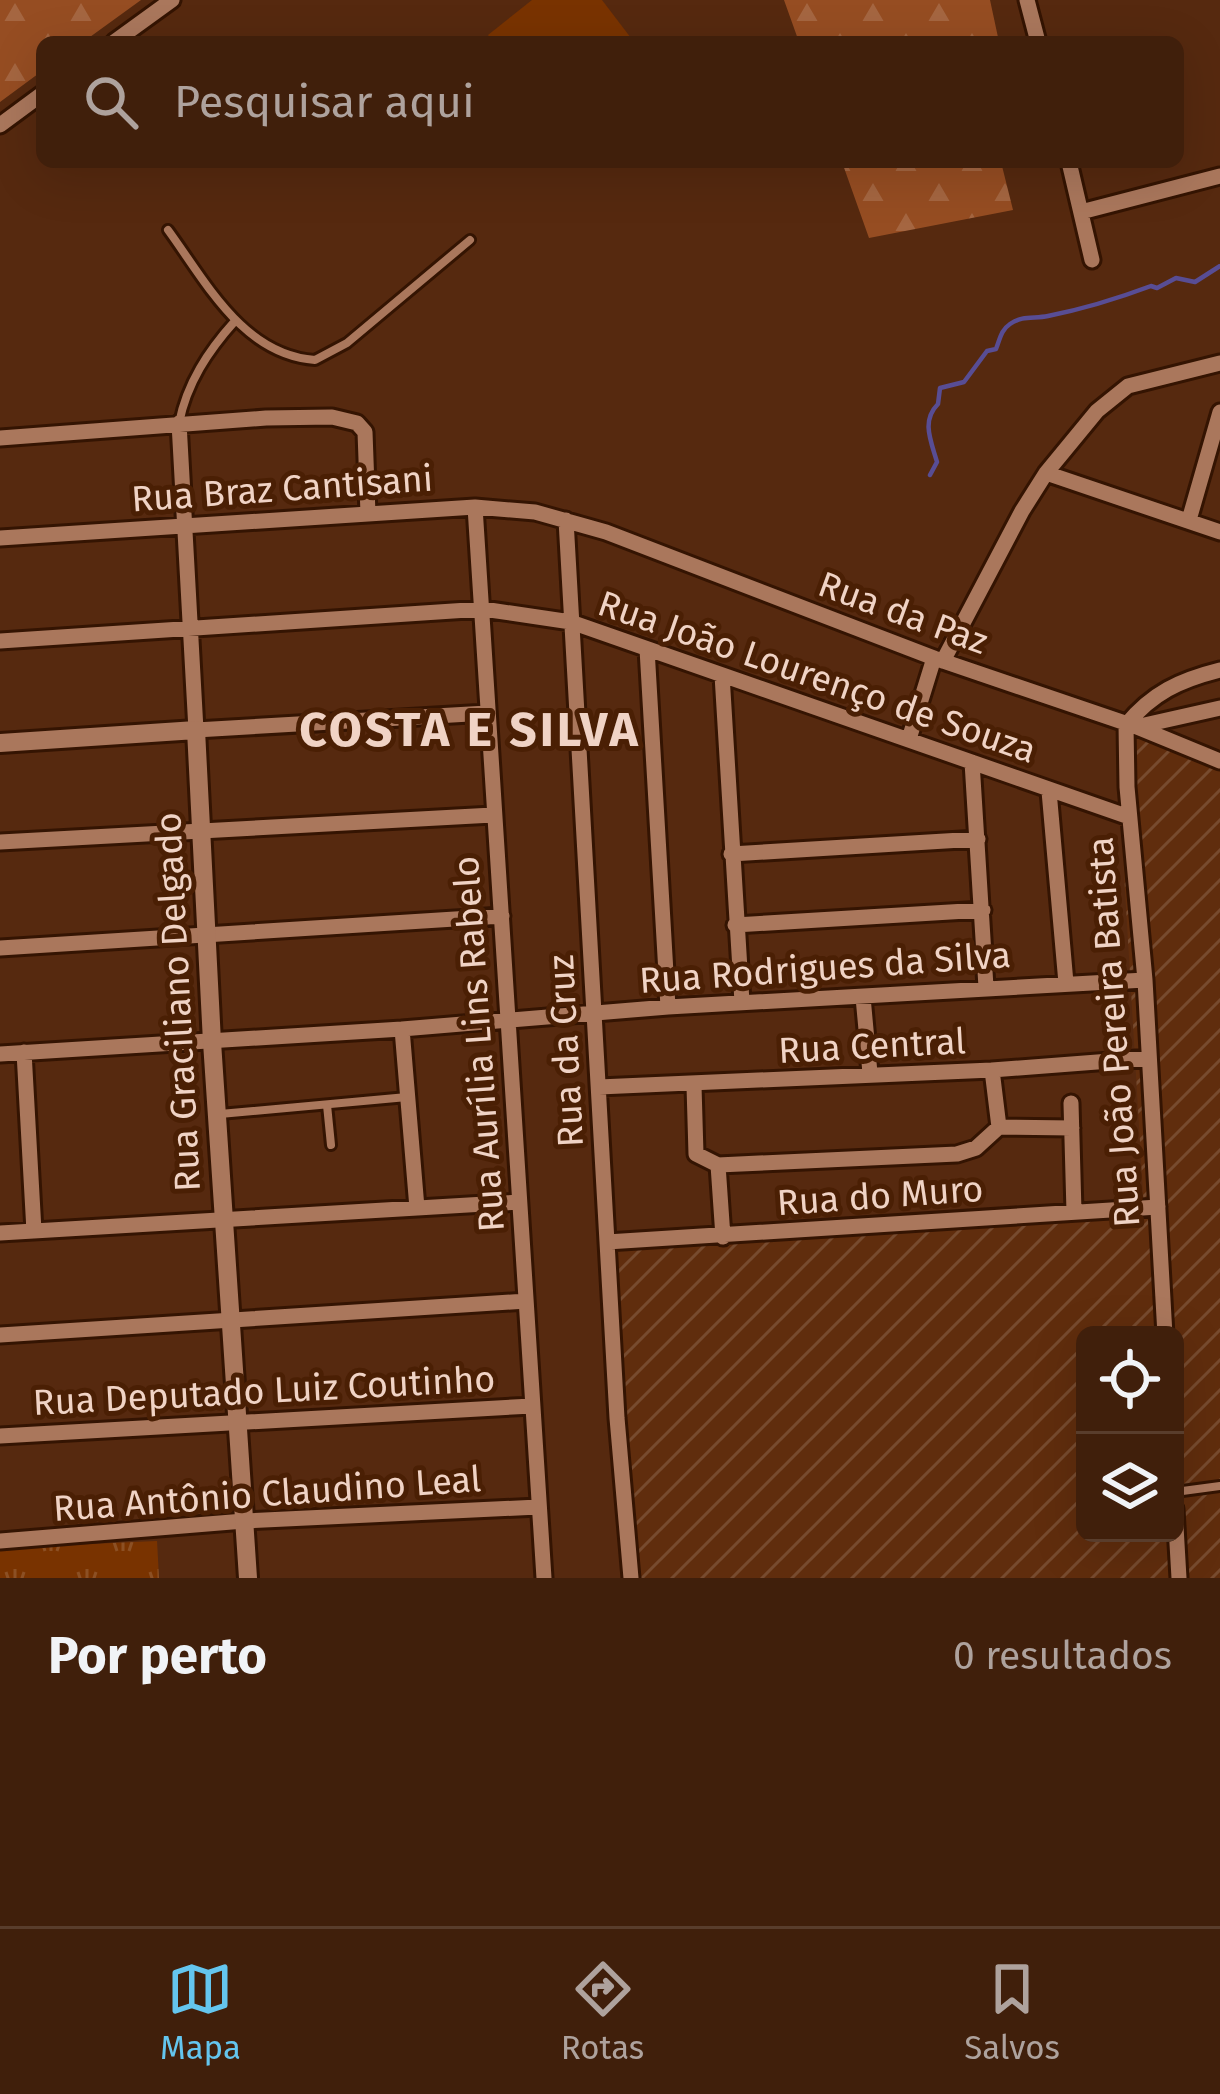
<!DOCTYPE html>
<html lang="pt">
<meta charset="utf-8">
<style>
:root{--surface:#401f0b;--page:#4b2c19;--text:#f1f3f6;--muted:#aea29d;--line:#593d2c;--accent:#64c5ee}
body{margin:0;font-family:"Fira Sans",sans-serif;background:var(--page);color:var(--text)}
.controls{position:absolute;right:36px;bottom:36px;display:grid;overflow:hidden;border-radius:18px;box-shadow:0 12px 48px #0002}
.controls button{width:108px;height:108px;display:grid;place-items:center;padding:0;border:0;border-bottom:3px solid var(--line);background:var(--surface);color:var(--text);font:60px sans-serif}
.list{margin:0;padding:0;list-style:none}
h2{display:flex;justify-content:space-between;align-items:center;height:156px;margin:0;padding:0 48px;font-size:51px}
h2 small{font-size:39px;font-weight:400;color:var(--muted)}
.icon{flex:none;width:66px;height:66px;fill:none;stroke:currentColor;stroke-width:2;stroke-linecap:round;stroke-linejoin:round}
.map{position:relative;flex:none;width:1220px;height:1578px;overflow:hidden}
.search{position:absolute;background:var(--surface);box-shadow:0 12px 48px #0002;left:36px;right:36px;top:36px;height:132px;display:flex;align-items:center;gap:30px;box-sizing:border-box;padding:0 42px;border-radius:18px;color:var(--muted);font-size:45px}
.sheet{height:348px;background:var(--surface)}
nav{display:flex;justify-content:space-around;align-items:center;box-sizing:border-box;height:168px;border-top:3px solid var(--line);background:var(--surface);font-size:33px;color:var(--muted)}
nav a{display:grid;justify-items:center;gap:6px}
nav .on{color:var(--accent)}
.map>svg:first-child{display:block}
</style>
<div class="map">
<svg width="1220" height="1578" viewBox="0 0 1220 1578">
<defs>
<pattern id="industrial-furrows" width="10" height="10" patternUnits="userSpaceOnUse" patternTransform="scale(3)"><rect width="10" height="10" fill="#602d0d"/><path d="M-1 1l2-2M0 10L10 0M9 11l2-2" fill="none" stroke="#774b2f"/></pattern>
<pattern id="forest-firs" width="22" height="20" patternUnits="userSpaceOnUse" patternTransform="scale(3)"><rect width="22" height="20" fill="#964d22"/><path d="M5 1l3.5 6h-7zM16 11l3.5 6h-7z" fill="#a56641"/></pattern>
<pattern id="park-tufts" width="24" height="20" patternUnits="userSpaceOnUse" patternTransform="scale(3)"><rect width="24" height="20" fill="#793300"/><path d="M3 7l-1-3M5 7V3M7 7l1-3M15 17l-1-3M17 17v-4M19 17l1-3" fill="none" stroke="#8c5024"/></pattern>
</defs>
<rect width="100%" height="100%" fill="#56290f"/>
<!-- industrial -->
<path fill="url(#industrial-furrows)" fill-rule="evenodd" d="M1115 721 1220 762V1578H621L603 1243 1144 1210ZM1085 1335H1175V1533H1085Z"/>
<!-- grass -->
<path fill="#793300" d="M532 0H602L634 42H493L488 35Z"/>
<!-- forest -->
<path fill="url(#forest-firs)" d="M0 0H141L83 42H42V71L0 102Z
M784 0H990L999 42H799Z
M842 162H1001L1013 210 869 238Z"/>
<!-- park -->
<path fill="url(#park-tufts)" d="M157 1541 159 1578H0V1548Z"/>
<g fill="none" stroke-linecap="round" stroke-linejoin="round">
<!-- stream -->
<path stroke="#584d94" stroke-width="4.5" d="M930 475 937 462C931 441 921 421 938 404L940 388 964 382 987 351 996 349C1000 339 1001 330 1010 324 1023 315 1034 319 1048 316 1083 309 1119 298 1151 286L1157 288 1176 278 1195 282 1220 266"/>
<!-- service casing -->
<g stroke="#341402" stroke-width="14">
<path id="service" d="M168 230C206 282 243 355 315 360L347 343 470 240
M179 423C187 383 208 351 235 321
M327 1105 331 1145
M220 1114 407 1097
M1175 1492 1220 1486"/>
</g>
<!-- minor casing -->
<g stroke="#341402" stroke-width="21">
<path id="minor" d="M1027 0 1038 42
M114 42 172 0
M0 125 42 94
M1069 162 1092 260
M1081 212 1220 176
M179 423 196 730 487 713
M0 438 266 418 332 417 357 423 365 432 368 514
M1046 473 1220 532
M475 507 544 1578
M566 520 617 1418 631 1578
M1189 520 1220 412
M0 538 475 507 535 512 606 532 934 658 1137 727 1220 761
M0 641 483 609 571 622 1129 817
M647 649 668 1007
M943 661 1022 511 1046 473 1097 411 1128 386 1220 363
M722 675 742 1002
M1126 725 1127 787 1145 980 1165 1335
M1126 725C1152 693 1180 680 1220 670
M1140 726 1220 708
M909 739 934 658
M972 762 986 987
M1049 791 1066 983
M0 842 493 815
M731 854 978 839
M735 925 983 910
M0 948 502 916
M863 997 870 1073
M402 1029 417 1208
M24 1052 34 1231
M0 1054 402 1029 668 1007 1145 980
M992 1070 999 1127
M694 1086 696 1154 718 1165 957 1154 976 1148 999 1127 1072 1128
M599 1087 992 1070 1149 1058
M1071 1103 1074 1212
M718 1165 723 1237
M0 1233 519 1202
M607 1242 1158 1207
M0 1335 526 1301
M0 1436 532 1406
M1175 1509 1179 1578
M0 1541 244 1521 538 1507"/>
</g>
<!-- tertiary casing -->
<g stroke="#341402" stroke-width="24">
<path id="tertiary" d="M0 743 196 730 212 1042 248 1578"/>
</g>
<!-- service -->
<use href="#service" stroke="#aa775c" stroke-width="8"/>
<!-- minor -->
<use href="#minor" stroke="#aa775c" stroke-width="15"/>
<!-- tertiary -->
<use href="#tertiary" stroke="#aa775c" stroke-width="18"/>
</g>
<g text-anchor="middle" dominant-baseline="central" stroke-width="10" stroke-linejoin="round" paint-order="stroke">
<!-- street labels -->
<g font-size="36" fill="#f0d3c5" stroke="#4a1f04">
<text transform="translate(282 489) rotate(-4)">Rua Braz Cantisani</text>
<text transform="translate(903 613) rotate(20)">Rua da Paz</text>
<text transform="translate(817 677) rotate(19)">Rua João Lourenço de Souza</text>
<text transform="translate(825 968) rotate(-4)">Rua Rodrigues da Silva</text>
<text transform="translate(178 1002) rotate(-93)">Rua Graciliano Delgado</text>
<text transform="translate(1114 1032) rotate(-94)">Rua João Pereira Batista</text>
<text transform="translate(479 1044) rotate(-94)">Rua Aurília Lins Rabelo</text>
<text transform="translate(872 1046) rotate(-3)">Rua Central</text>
<text transform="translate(566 1051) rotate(-93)">Rua da Cruz</text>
<text transform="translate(880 1196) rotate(-4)">Rua do Muro</text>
<text transform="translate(264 1391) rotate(-3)">Rua Deputado Luiz Coutinho</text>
<text transform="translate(267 1494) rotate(-4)">Rua Antônio Claudino Leal</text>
</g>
<!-- district labels -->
<g font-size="48" font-weight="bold" letter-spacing="3" fill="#f0d3c5" stroke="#4a1f04">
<text x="470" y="730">COSTA E SILVA</text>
</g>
</g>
</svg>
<div class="controls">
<button><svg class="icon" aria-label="locate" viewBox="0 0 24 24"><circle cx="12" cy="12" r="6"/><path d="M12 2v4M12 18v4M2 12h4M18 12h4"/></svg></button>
<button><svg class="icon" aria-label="layers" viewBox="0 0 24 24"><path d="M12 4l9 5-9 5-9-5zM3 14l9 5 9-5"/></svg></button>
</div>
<div class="search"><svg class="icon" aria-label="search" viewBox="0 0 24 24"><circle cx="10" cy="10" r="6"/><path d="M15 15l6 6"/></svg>Pesquisar aqui</div>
</div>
<section class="sheet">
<h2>Por perto<small>0 resultados</small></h2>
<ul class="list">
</ul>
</section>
<nav>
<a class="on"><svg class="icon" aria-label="map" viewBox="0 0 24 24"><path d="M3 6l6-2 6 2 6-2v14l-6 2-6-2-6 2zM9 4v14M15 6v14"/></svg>Mapa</a>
<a><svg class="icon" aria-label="directions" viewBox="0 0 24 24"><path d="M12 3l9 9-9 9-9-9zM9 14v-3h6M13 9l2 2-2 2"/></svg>Rotas</a>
<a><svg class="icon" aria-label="saved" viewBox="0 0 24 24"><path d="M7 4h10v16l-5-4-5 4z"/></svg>Salvos</a>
</nav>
